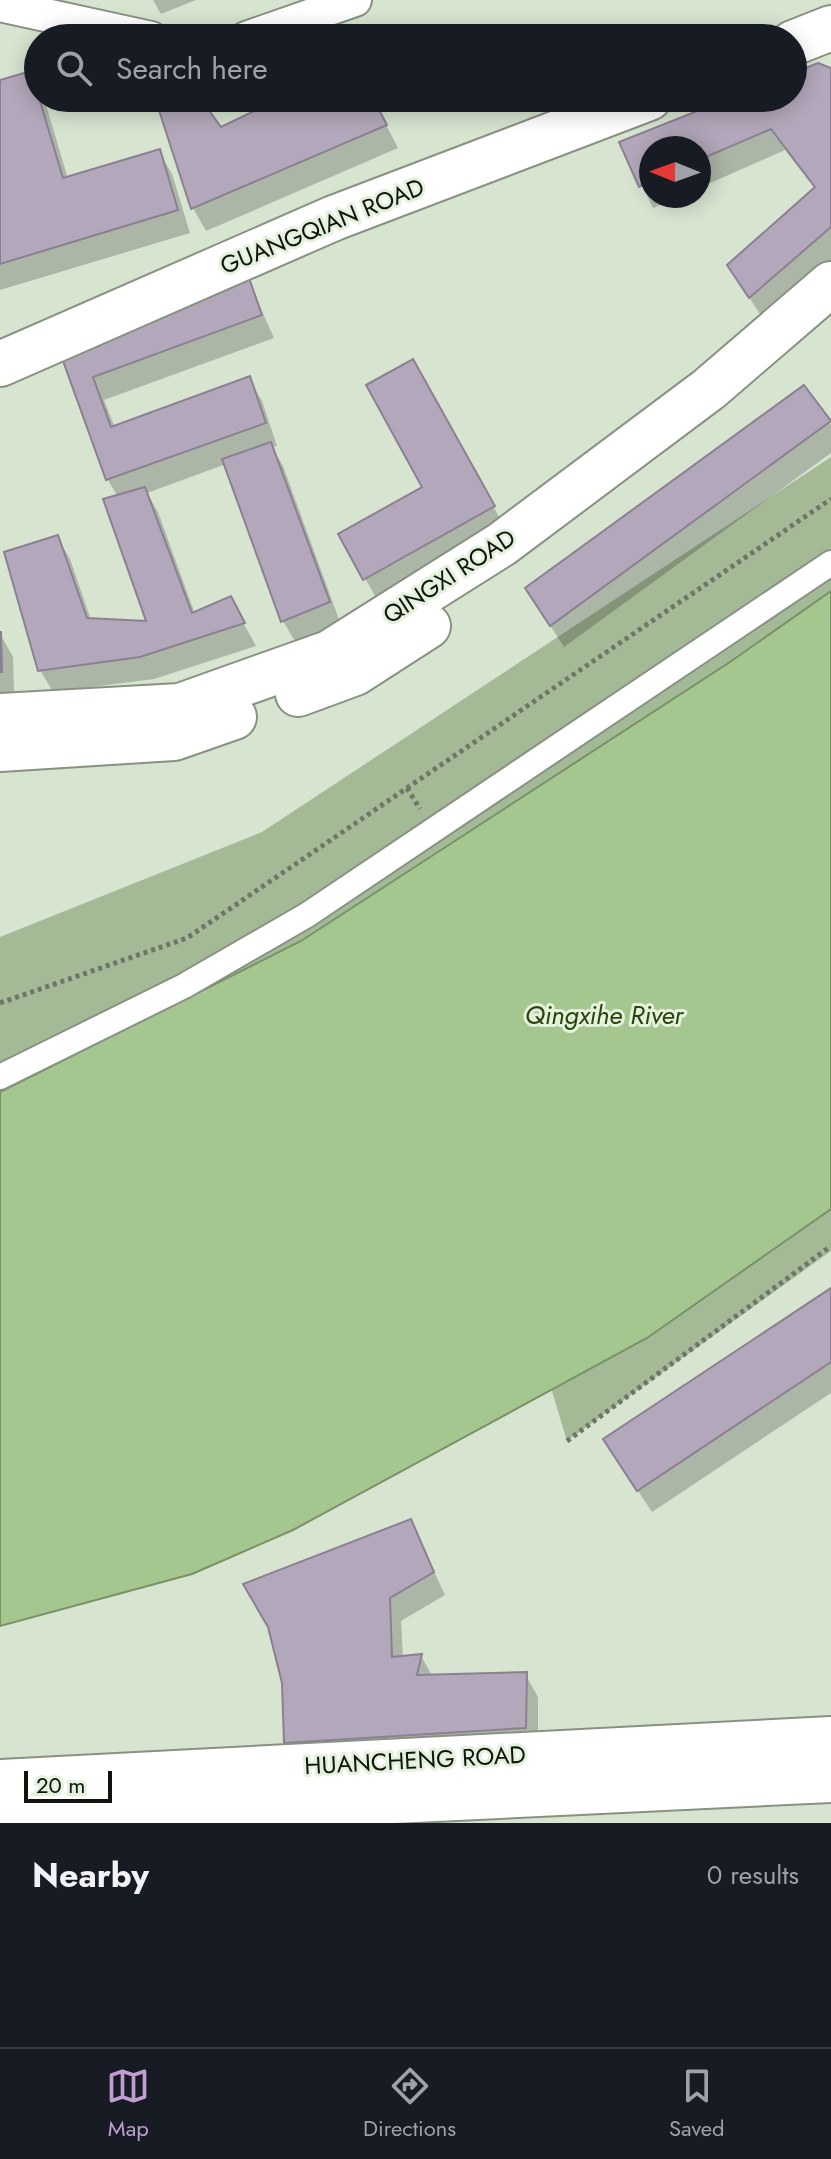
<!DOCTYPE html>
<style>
:root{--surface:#171b24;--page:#20242c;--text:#f1f3f6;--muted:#9ea1a6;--line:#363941;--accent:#bf9ed2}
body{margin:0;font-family:Jost,sans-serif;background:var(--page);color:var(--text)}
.compass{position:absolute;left:639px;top:136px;width:72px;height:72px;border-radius:50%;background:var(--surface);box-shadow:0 4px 20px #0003;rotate:271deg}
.scale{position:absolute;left:24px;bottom:20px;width:88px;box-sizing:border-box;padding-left:8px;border:4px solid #10150e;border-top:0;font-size:22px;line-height:28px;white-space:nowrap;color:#10150e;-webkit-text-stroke:6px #e4f1dd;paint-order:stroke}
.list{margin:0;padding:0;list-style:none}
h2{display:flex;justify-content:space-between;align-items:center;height:104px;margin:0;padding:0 32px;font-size:34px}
h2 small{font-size:26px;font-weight:400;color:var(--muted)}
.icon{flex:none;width:44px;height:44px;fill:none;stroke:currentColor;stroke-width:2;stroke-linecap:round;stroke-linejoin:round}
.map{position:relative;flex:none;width:831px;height:1823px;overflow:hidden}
.search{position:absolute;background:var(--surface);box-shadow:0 4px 20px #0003;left:24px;right:24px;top:24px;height:88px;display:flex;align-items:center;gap:20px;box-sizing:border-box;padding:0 28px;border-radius:44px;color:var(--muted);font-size:30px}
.sheet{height:224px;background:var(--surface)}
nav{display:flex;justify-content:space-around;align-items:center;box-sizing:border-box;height:112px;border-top:2px solid var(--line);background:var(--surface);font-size:22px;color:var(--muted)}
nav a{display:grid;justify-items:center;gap:4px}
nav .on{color:var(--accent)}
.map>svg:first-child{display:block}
</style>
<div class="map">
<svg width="831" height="1823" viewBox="0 0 831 1823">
<rect width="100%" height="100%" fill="#d7e4d0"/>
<!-- green -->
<path fill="#a4ba97" d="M831 457V591L730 662 301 941 0 1092V937L262 832Z
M831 1209V1251L567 1441 551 1388 647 1338Z"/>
<!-- water -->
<path fill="#a5c78f" stroke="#789268" stroke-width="2" d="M831 591V1209L647 1338 293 1530 192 1574 0 1626V1092L301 941 730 662Z"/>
<!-- shadow -->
<path fill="#0003" d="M153 0H196L161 14Z
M831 71V261L764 320 743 288 815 189 785 150 699 188V148H651V196H681L653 208 622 143 735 98H793V75Z
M30 73 38 87V98H44L68 179 159 152 172 174 190 233 0 290V82Z
M157 98H198L220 130 286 98H372L398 148 206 231 193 208Z
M248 280 274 338 104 400 115 428 249 379 262 401 277 446 272 447 283 466 341 625 296 643 283 621 226 464 147 493 158 512 195 614 230 599 256 646 154 679 53 692 40 670 57 537 70 559 91 620 148 623 118 497 108 480 61 348Z
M412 362 506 529 378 601 340 535 425 487Z
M803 388 831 425V453L564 647 541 611Z
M0 634 13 657 14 694H0Z
M831 1290V1393L652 1512 619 1462Z
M411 1522 445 1595 401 1621 403 1658 421 1656 433 1677 525 1674 538 1697V1750L299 1765 286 1742Z"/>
<!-- building -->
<path fill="#b3a8bb" stroke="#8b8092" stroke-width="2" d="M818 63 831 68V227L749 298 727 265 815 187 771 129 699 160V148H651V181L639 187 619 142 730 98H793V73Z
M31 71 63 178 160 149 178 210 0 264V80Z
M155 98H200L221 127 281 98H373L387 125 191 209Z
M249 278 262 315 93 377 111 427 250 376 266 423 106 480 58 347Z
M413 359 495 506 363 580 338 534 422 487 366 385Z
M804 385 831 421 550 626 525 588Z
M271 442 330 602 281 622 222 459Z
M145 487 192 613 231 596 245 623 140 657 38 671 4 552 58 535 87 618 146 621 103 499Z
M0 632H1L2 672H0Z
M831 1288V1362L637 1491 603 1439Z
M411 1519 434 1572 390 1598 392 1657 422 1654 417 1675 527 1672 526 1728 284 1743 282 1683 268 1627 243 1584Z"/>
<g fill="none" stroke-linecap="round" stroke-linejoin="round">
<!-- pedestrian casing -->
<g stroke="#879280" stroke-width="28">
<path id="pedestrian" d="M0 1077 184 986 307 915 831 563"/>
</g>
<!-- minor casing -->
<g stroke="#879280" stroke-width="36">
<path id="minor" d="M0 5 151 38
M246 38 355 0"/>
</g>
<!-- secondary casing -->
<g stroke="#879280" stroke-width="48">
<path id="secondary" d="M793 43 831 28
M0 364 334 218 649 98"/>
</g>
<!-- primary casing -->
<g stroke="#879280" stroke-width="48">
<path id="primary" d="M0 1782 831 1739
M0 1820 831 1780"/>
</g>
<!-- trunk casing -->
<g stroke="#879280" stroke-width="48">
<path id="trunk" d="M298 694 355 673 428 626
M0 716 180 706 329 653 502 544 709 389 831 284
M0 749 174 738 234 717"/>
</g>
<!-- path -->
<path stroke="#6e7669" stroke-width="5" stroke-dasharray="4 4" stroke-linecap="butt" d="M407 788 420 809
M0 1003 187 938 831 499
M567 1441 831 1246"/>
<!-- pedestrian -->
<use href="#pedestrian" stroke="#fff" stroke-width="24"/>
<!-- minor -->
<use href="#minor" stroke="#fff" stroke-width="32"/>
<!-- secondary -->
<use href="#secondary" stroke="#fff" stroke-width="44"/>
<!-- primary -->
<use href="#primary" stroke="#fff" stroke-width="44"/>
<!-- trunk -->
<use href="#trunk" stroke="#fff" stroke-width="44"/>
</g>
<g text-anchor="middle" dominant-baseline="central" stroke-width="6" stroke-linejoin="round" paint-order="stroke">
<!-- street labels -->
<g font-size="24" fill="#10150e" stroke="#e4f1dd">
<text transform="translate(322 226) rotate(-22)">GUANGQIAN ROAD</text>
<text transform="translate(449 576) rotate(-33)">QINGXI ROAD</text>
<text transform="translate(415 1760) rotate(-3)">HUANCHENG ROAD</text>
</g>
<!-- water labels -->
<g font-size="26" font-style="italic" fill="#26450a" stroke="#e4f1dd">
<text x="604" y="1015">Qingxihe River</text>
</g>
</g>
</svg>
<svg class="compass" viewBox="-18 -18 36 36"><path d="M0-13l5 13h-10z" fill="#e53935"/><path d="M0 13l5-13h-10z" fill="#9ea1a6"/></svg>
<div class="scale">20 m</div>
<div class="search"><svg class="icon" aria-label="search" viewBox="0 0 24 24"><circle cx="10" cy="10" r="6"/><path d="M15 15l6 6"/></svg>Search here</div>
</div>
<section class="sheet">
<h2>Nearby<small>0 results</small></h2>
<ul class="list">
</ul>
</section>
<nav>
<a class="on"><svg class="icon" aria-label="map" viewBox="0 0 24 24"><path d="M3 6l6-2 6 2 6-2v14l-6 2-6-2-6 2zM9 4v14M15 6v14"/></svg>Map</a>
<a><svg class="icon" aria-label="directions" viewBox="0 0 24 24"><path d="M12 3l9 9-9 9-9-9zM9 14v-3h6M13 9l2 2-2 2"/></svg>Directions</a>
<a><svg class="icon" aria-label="saved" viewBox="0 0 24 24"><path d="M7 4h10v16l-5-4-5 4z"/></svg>Saved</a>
</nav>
